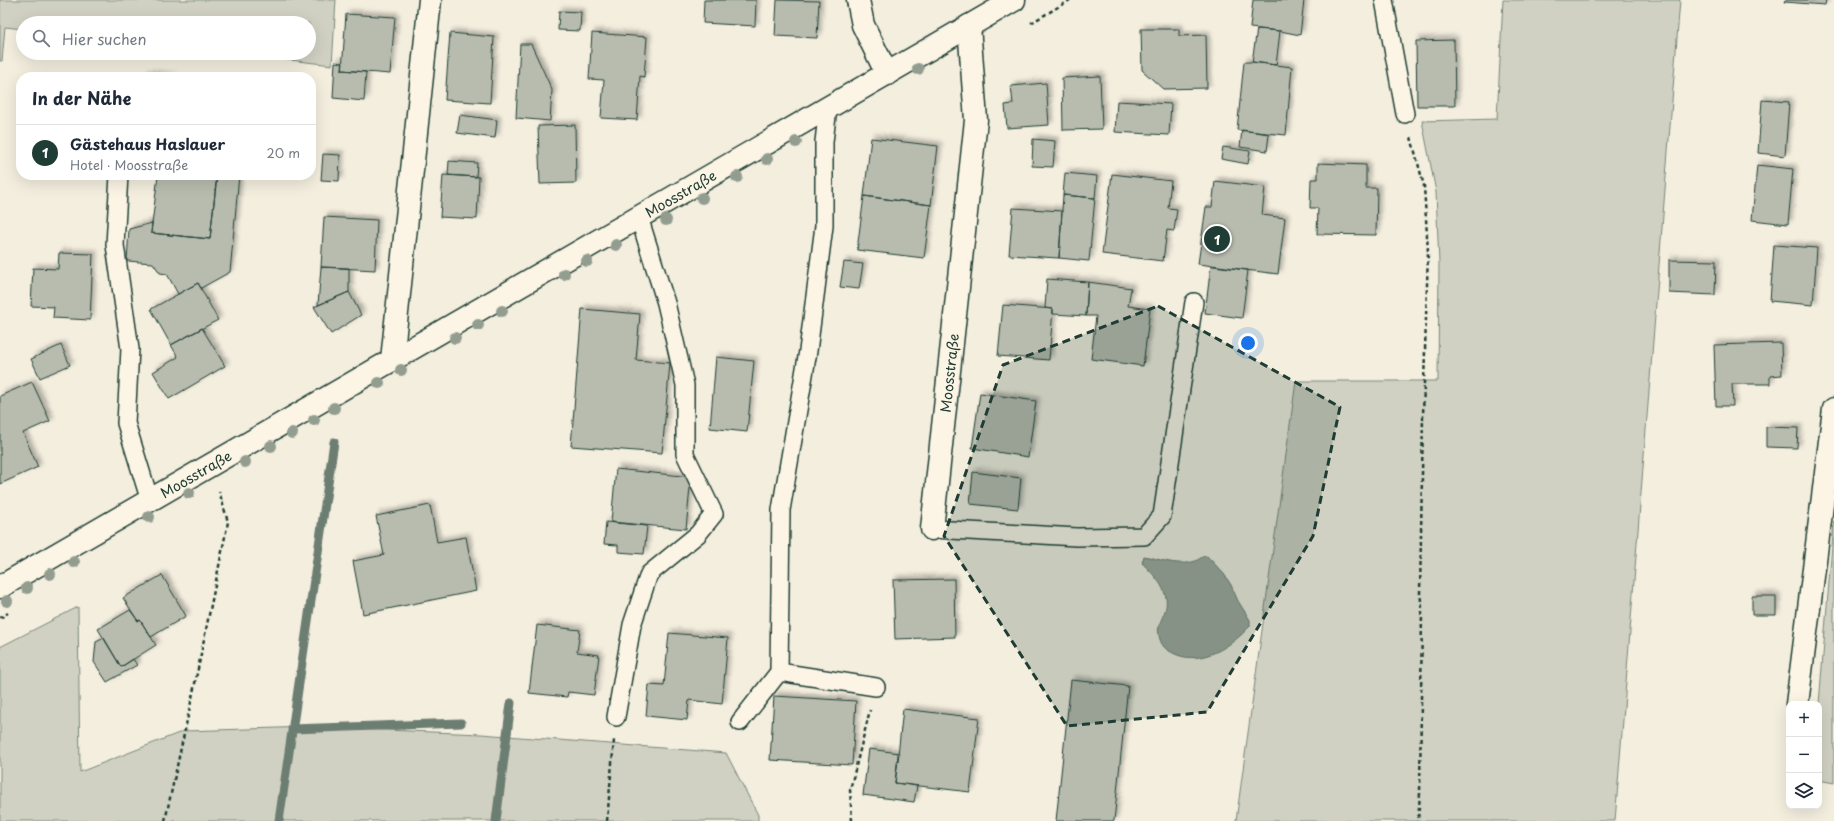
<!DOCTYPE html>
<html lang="de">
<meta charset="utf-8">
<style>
:root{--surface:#fff;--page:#f6f6f7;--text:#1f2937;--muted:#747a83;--line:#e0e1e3;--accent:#1f3d34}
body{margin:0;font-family:"Playpen Sans",sans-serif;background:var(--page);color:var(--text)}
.controls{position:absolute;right:12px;bottom:12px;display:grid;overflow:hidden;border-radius:8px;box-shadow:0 4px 16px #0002}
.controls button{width:36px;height:36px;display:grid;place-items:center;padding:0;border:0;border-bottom:1px solid var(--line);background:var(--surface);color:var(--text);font:20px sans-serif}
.you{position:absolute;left:1248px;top:343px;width:14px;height:14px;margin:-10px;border:3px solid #fff;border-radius:50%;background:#1a73e8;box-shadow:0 0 0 6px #1a73e833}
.badge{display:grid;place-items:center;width:26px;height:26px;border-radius:50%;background:var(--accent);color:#fff;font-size:13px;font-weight:700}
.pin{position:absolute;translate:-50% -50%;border:2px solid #fff;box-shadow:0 1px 4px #0006}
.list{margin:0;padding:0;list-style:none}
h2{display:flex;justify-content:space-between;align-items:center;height:52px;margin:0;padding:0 16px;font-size:17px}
h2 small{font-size:13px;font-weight:400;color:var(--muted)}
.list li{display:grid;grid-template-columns:26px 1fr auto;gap:12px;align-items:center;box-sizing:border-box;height:56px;padding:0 16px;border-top:1px solid var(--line)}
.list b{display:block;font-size:15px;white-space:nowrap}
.list p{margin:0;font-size:13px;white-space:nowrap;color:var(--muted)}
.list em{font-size:13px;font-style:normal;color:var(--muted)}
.icon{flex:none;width:22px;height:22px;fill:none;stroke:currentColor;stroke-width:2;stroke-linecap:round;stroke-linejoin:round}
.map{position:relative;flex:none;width:1834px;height:821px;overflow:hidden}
.search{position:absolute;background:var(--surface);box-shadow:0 4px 16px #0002;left:16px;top:16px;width:300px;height:44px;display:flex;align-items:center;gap:10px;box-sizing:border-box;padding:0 14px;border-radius:22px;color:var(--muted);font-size:15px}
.panel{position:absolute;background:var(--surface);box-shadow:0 4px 16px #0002;left:16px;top:72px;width:300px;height:108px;border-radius:16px}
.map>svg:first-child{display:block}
</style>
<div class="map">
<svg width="1834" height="821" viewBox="0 0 1834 821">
<defs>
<filter id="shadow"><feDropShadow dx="3.5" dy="-3.5" stdDeviation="2" flood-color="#0004"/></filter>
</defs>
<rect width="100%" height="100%" fill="#f3eede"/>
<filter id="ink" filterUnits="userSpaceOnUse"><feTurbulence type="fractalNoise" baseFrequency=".025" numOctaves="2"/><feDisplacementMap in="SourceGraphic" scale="8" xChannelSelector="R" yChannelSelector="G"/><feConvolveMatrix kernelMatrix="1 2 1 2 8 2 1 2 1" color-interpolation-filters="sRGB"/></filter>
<g filter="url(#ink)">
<!-- green -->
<path fill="#d0d1c2" stroke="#78877b" d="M0 0H336L332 65 229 53H309V23H23V29L5 27 2 61H0Z
M1503 0H1680L1615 821H1236L1296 381H1438L1439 263 1436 192 1422 121 1497 119Z
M1834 521V783L1819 780V704Z
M78 607 80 772 184 731 310 727 481 734 726 753 758 815V821H0V647Z"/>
<!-- water -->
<path fill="#a0a89b" stroke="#6c7d72" d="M1144 556C1160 559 1176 566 1192 562 1198 561 1201 556 1207 556L1224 574 1231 585 1238 601 1250 620V626C1232 646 1202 666 1175 654 1169 651 1163 648 1161 642 1154 625 1163 621 1166 607 1169 589 1153 574 1142 563Z"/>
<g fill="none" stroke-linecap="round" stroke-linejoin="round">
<!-- stream -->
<path stroke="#6c7d72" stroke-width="9" d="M292 729 461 723
M279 821 334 442
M496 821 511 703"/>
</g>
<!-- building -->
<path fill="#b8bcae" stroke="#1f3d34" filter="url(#shadow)" d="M704 0H756L755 26 703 23Z
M777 0 819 1 817 38 775 36Z
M1253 0H1304L1300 35 1280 31 1250 28Z
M1785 0H1826L1825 5 1784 2Z
M559 11 581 12 580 31 558 30Z
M346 14 395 17 390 74 342 70Z
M1141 29H1179V36L1206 35 1207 88 1163 89 1142 70Z
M1257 29 1280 31 1276 65 1252 62Z
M450 33 494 37 490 103 445 100Z
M592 33 647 37 644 77 640 76 637 120 601 118 604 80 589 79Z
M1454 40 1455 106H1417L1416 41Z
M520 44H531L552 90 550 121 516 118Z
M335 62 343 63 342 70 366 72 364 101 333 98Z
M1244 62H1252L1292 67 1286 135 1237 130Z
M145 74 172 77H145Z
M1100 76 1102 129 1063 130 1062 78Z
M1046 83 1049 125 1007 128 1005 105 1013 104 1011 86Z
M1762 100 1789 102 1785 156 1758 153Z
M1117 101 1171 104 1169 135 1115 132Z
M460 115 497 120 495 138 457 133Z
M575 125 576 183 540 184 538 126Z
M1242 130 1269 134 1267 151 1240 147Z
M871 138 938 146 931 205 864 196Z
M1033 139 1055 141 1053 167 1032 166Z
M1223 147 1250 151 1248 164 1221 159Z
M323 154 340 155 339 181 321 180Z
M449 161 477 163 476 177 448 175Z
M1318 163 1366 165V188H1377L1376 235 1317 234 1318 208H1310L1311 179H1318Z
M1757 165 1793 169 1788 224 1752 220Z
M1065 173 1097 176 1095 198 1063 195Z
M1112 174 1171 181 1168 208 1177 209 1174 231 1167 230 1163 261 1102 254Z
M158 175H217L210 239 151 233Z
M217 175H239L230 272 201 288 198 283 178 294 167 274 160 273 153 263 127 261 129 229 152 223 151 233 210 239Z
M443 175 479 177 477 219 440 217Z
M1215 181 1265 187 1262 215 1285 218 1278 274 1198 264 1206 207H1212Z
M1063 195 1095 198 1089 261 1059 258Z
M864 196 931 205 924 258 857 250Z
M1013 208 1062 211 1059 258 1009 255Z
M324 217 377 220 375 270 321 267Z
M1774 245 1817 248 1813 305 1770 301Z
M59 253 93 254 90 320 53 318 54 307 31 306 33 268 58 269Z
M1669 260 1716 261 1715 295 1669 293Z
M844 262 863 264 859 289 840 287Z
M1211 265 1248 270 1242 318 1205 313Z
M321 267 349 268V292L318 305Z
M1047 279 1088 282 1086 316 1053 314V309L1045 308Z
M1088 282 1131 288 1128 306 1150 309 1143 366 1091 359 1096 316H1086Z
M198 283 218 320 171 345 151 309Z
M349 292 361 315 331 334 314 307Z
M1003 305 1053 309 1049 360 998 356Z
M582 309 640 314 636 360 670 363 662 453 571 446Z
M202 328 225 366 169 399 153 372 178 357 171 345Z
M1781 343 1782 375 1770 376V384H1732L1733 406H1716L1714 345Z
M61 345 70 365 40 378 31 359Z
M716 357 754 361 747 432 710 428Z
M32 382 50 421 23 433 38 467 0 484V396Z
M980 393 1036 401 1028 457 972 448Z
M1766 427 1798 428 1797 448 1766 447Z
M616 469 691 477 686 529 611 522Z
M973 472 1021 478 1018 509 970 504Z
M430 505 437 542 466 537 476 591 363 614 353 561 384 555 376 516Z
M606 522 647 526 644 554 618 552V545L604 544Z
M162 575 186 616 151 637 140 620 138 621 123 598Z
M954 579 955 637 895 639 893 580Z
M1752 596H1776V615H1752Z
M130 610 138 621 140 620 156 645 121 667 98 629Z
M537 625 580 630 577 652 599 655 594 695 568 692 567 697 529 693Z
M669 633 728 638 722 704 689 700 687 720 646 716 649 685 664 686Z
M104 638 121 667 133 659 137 665 107 682 94 662 96 642Z
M1071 680 1128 686 1114 821H1056Z
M774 696 856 701 852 765 770 760Z
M903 709 979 718 970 792 895 783Z
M869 749 899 753 895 783 917 786 914 802 863 795Z"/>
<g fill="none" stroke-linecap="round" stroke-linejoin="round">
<!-- service casing -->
<g stroke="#1f3d34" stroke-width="20">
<path id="service" d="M1384 0 1405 114
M119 175 115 245 130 349 126 423 150 501
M932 529 1077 537 1144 536 1162 516 1194 302
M779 672 876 687
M616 717 632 625 649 574 698 534 714 514 685 454V385L666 303 639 217
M740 722 779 672 781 510 808 351 824 226V142L828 107"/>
</g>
<!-- minor casing -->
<g stroke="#1f3d34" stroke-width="25">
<g id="minor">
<path d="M858 0 863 25 887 74"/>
<path d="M392 360 430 0"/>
<path id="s1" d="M932 529 976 120 969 26"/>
<path d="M1797 704 1834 409"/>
</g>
</g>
<!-- tertiary casing -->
<g stroke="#1f3d34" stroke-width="25">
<g id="tertiary">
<path id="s2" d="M0 587 1014 0"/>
</g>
</g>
<!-- path -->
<path stroke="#1f3d34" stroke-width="2.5" stroke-dasharray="4 3" stroke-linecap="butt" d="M1031 23 1070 0
M1411 137 1424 186 1428 252 1423 416 1420 593 1422 608 1420 793 1418 821
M0 618 8 613
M165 821 193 693 228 522 219 491
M607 821 614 740
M852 821 850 790 870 710"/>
<!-- service -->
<use href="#service" stroke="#fcf5e5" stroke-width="17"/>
<!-- minor -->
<use href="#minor" stroke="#fcf5e5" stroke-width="22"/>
<!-- tertiary -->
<use href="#tertiary" stroke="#fcf5e5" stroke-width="22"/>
</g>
<!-- trees -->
<g fill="#929d90">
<circle cx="918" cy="69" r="6"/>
<circle cx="796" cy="142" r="6"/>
<circle cx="767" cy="159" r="6"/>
<circle cx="737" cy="177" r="6"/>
<circle cx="702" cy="198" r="6"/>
<circle cx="666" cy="220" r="6"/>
<circle cx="616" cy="245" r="6"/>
<circle cx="587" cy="261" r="6"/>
<circle cx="564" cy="274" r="6"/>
<circle cx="502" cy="311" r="6"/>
<circle cx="478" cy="325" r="6"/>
<circle cx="455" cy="338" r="6"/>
<circle cx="401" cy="370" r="6"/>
<circle cx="379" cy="383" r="6"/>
<circle cx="334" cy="408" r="6"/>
<circle cx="314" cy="420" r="6"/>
<circle cx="292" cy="433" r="6"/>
<circle cx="271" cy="446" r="6"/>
<circle cx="245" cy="462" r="6"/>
<circle cx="189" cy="493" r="6"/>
<circle cx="149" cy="517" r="6"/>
<circle cx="74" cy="562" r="6"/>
<circle cx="50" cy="574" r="6"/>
<circle cx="27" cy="588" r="6"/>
<circle cx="7" cy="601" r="6"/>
</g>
</g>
<!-- marked area -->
<path fill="#1f3d34" fill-opacity="0.2" stroke="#1f3d34" stroke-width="3" stroke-dasharray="8 5" stroke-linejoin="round" d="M1158 306 1340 407 1313 536 1207 712 1067 726 944 536 1003 365Z"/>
<g text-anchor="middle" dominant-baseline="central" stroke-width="3" stroke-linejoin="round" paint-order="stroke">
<!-- street labels -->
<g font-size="14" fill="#1f3d34" stroke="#fcf5e5">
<text stroke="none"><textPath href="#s2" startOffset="786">Moosstraße</textPath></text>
<text stroke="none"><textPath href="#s1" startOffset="157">Moosstraße</textPath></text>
<text stroke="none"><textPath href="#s2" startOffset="226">Moosstraße</textPath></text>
</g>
</g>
</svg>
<div class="controls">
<button>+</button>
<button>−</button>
<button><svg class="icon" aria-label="layers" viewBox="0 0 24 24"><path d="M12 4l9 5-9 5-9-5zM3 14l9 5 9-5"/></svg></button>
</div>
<div class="you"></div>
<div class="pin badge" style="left:1217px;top:239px">1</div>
<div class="search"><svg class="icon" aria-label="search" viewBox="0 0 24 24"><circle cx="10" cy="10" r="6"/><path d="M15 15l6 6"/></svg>Hier suchen</div>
<section class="panel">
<h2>In der Nähe<small></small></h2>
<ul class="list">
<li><span class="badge">1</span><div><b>Gästehaus Haslauer</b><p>Hotel · Moosstraße</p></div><em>20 m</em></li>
</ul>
</section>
</div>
